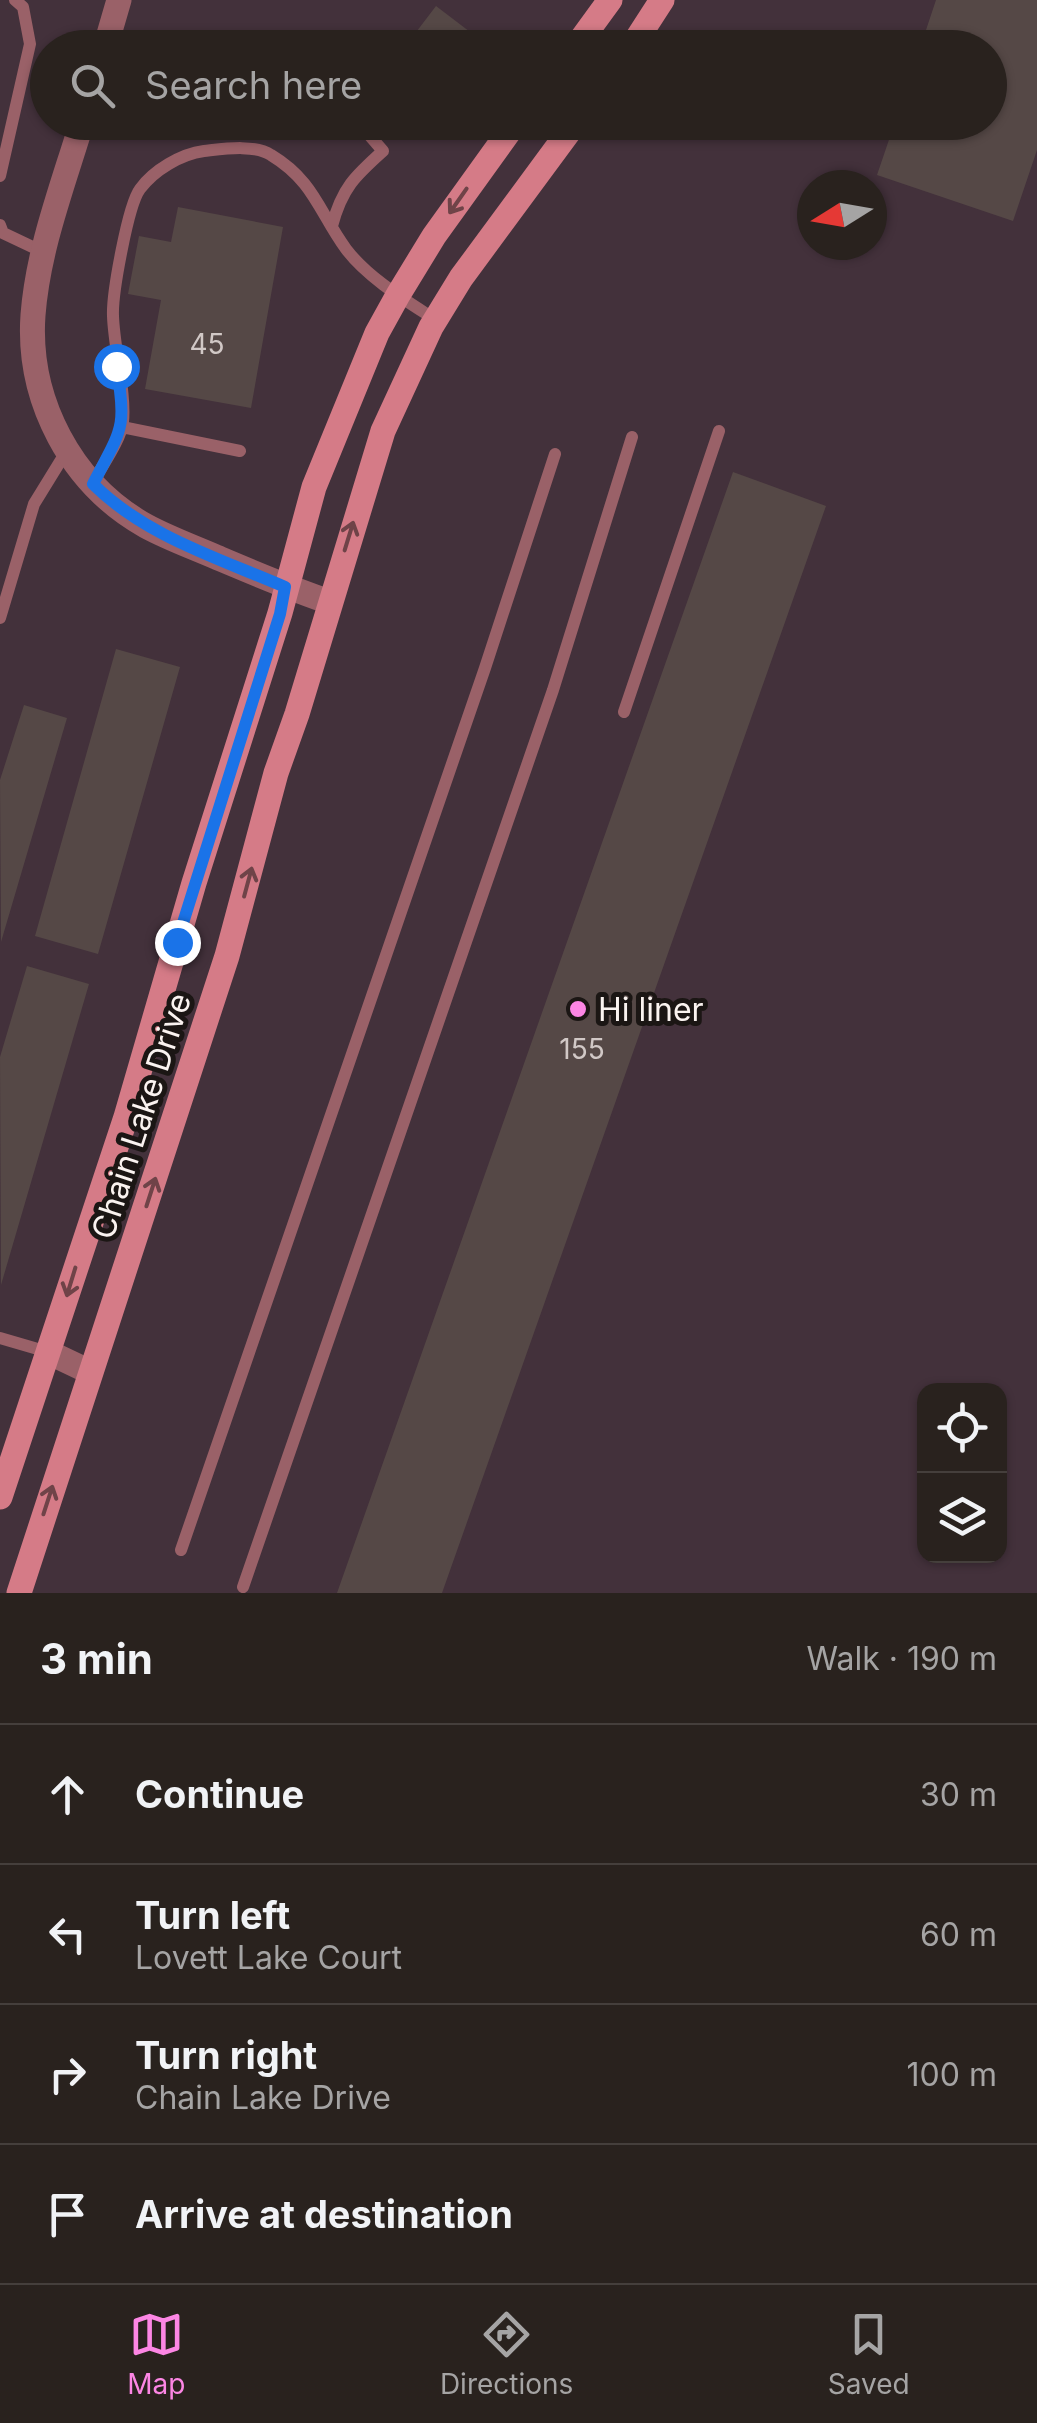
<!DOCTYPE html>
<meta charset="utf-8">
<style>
:root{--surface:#29221e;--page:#312a27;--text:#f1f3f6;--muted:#a5a4a4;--line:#453f3c;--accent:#fc86e4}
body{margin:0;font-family:Inter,sans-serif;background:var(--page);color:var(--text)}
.controls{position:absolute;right:30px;bottom:30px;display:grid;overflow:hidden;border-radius:20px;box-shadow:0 2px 8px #0004}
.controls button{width:90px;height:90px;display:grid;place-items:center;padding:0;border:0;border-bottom:2px solid var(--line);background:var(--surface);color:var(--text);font:50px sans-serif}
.compass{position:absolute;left:797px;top:170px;width:90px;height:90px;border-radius:50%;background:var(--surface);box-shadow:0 2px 8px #0004;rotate:259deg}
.stop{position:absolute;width:30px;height:30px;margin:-22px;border:8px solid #1a73e8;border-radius:50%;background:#fff}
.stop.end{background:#1a73e8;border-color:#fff;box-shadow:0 2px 10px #0008}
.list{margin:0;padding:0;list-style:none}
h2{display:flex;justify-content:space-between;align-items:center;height:130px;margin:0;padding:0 40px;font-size:42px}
h2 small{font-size:32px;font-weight:400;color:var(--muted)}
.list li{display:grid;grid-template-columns:65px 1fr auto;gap:30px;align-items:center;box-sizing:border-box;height:140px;padding:0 40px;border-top:2px solid var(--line)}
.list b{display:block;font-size:38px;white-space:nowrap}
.list p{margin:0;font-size:32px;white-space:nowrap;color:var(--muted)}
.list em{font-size:32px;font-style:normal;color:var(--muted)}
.icon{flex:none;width:55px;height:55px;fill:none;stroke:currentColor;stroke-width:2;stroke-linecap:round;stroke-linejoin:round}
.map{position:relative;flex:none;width:1037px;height:1593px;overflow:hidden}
.search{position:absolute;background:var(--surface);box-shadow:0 2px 8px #0004;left:30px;right:30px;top:30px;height:110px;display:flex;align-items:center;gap:25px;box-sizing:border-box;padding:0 35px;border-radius:55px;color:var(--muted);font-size:38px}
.sheet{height:690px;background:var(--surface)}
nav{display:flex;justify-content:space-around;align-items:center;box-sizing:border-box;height:140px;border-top:2px solid var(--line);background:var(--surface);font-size:28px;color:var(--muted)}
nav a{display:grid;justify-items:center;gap:5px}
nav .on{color:var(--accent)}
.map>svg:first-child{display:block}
</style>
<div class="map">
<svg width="1037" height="1593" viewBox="0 0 1037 1593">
<rect width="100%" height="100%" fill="#372d28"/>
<!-- commercial -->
<path fill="#43313b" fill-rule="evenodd" d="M0 0H1037V1593H0ZM48 48H990V122H48ZM812 185H872V245H812ZM924 1390H1000V1556H924Z"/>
<!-- building -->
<path fill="#554846" d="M936 0H1037V150L1013 221 877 175 895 122H990V48H920Z
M436 6 478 38 471 48H404Z
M178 207 283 227 251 408 145 389 161 300 128 294 139 236 171 242Z
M733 472 826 506 442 1593H337Z
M116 649 180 667 98 954 35 936Z
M24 705 67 718 1 942 0 780Z
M27 966 89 984 1 1285 0 1057Z"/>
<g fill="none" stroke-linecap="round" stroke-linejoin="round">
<!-- lane -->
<path stroke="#9a6168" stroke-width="12" d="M0 176 30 44 23 7 15 0
M0 225 3 233 43 252
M332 226C342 188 355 176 383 151L358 122
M122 427 240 451
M93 483C102 465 120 442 123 422 126 393 114 348 113 316 112 294 128 205 140 189 154 170 181 154 204 151 223 149 254 144 271 155 314 181 319 212 346 249 368 278 405 300 436 320
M0 618 34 504 66 452
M624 712 719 431
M0 1338 48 1352
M181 1550 485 668 555 454
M243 1587 553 690 632 437"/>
<!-- street -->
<path stroke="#9a6168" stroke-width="25" d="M105 48 119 0
M82 122C63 185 38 249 33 315 27 400 71 484 146 526 168 538 193 547 216 557 254 573 291 589 330 602
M48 1352 90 1372"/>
<!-- secondary -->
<path stroke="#d57b87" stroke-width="25" d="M575 48 610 0
M631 48 662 0
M0 1497 126 1117 194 883 280 613 314 487 377 333 398 295 434 236 516 122
M19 1593 227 956 276 773 297 714 383 431 431 327 461 278 576 122"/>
</g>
<!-- one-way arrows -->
<defs><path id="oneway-shaft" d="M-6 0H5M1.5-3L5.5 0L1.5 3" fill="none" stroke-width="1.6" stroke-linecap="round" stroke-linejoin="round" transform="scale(2.5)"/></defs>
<g stroke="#6f4348">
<use href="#oneway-shaft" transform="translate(458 201) rotate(125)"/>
<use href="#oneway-shaft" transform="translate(349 536) rotate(-73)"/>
<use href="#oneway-shaft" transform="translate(248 882) rotate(-75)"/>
<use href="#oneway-shaft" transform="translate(151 1192) rotate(-72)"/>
<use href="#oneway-shaft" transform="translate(71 1282) rotate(107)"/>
<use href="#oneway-shaft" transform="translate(48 1500) rotate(-72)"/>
</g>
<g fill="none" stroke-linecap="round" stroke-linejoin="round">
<!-- route -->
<path stroke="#1a73e8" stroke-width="12" d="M116 366C128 428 121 430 93 484 145 536 218 558 285 587L280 614 177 942"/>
</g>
<!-- markers -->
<circle fill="#fc86e4" stroke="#1b1614" stroke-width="4" cx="578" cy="1009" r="10"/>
<g text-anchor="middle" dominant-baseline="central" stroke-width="10" stroke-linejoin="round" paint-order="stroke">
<!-- number labels -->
<g font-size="28" fill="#d1c8c6">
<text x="207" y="344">45</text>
<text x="582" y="1049">155</text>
</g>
<!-- poi labels -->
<g font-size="32" fill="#faf3f0" stroke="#1b1614" text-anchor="start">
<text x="598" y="1009">Hi liner</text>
</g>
<!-- street labels -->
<g font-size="32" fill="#faf3f0" stroke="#1b1614">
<text transform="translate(141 1116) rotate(-72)">Chain Lake Drive</text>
</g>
</g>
</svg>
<div class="controls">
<button><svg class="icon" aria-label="locate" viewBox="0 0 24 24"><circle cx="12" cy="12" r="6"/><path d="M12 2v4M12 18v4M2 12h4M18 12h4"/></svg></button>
<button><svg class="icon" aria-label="layers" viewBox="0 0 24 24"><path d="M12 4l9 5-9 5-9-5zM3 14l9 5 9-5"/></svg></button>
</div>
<svg class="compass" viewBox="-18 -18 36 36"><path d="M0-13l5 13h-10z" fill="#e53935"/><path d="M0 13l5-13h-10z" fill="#a5a4a4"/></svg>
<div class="stop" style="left:116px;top:366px"></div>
<div class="stop end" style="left:177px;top:942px"></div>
<div class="search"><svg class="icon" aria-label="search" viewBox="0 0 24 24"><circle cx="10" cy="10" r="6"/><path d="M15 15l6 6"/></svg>Search here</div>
</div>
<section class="sheet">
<h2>3 min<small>Walk · 190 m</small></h2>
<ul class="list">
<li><svg class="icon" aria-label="ahead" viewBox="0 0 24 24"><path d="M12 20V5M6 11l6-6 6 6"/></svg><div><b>Continue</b></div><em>30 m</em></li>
<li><svg class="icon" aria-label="left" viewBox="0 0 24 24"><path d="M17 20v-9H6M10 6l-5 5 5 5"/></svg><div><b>Turn left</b><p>Lovett Lake Court</p></div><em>60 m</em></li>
<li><svg class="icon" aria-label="right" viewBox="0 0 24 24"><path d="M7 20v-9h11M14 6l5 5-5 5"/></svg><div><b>Turn right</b><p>Chain Lake Drive</p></div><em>100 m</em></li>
<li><svg class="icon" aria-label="arrive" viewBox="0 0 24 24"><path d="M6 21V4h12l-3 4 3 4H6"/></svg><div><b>Arrive at destination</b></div></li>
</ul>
</section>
<nav>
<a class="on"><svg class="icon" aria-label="map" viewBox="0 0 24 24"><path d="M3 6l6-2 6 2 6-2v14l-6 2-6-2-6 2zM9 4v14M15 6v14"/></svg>Map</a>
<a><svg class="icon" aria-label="directions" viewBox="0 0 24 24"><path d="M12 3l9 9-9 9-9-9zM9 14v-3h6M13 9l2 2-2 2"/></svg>Directions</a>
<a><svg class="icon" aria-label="saved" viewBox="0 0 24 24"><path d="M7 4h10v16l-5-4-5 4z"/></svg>Saved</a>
</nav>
